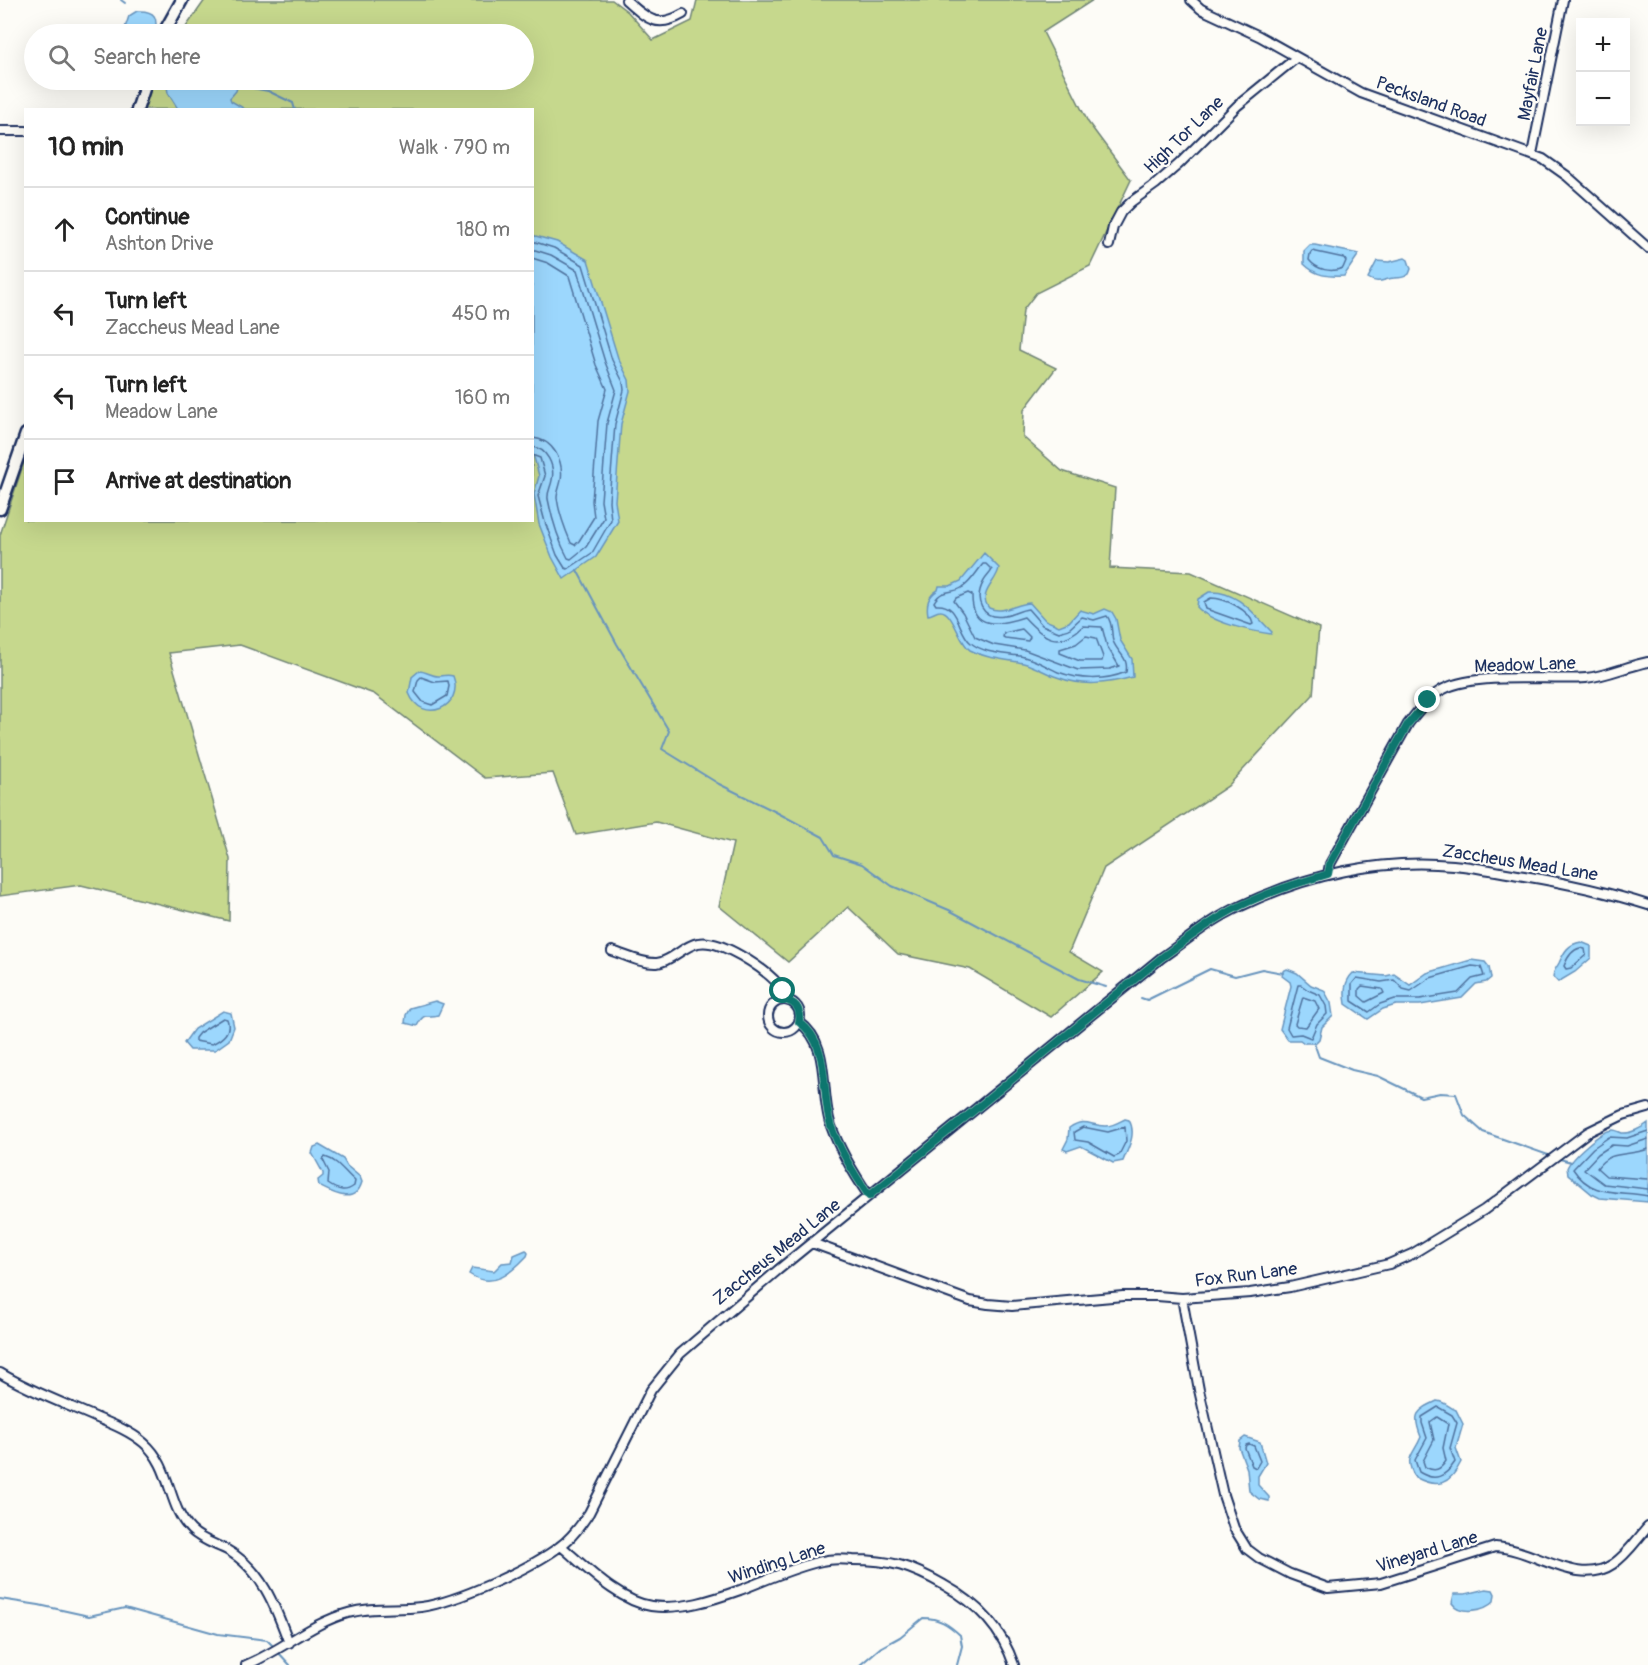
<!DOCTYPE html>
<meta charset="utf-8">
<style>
:root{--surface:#fff;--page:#f6f6f6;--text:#222;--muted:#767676;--line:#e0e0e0}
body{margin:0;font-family:Pangolin,sans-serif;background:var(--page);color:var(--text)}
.controls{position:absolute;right:18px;top:18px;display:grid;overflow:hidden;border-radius:0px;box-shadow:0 6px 24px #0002}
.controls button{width:54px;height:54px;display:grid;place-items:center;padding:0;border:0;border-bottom:2px solid var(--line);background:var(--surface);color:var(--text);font:30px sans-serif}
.stop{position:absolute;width:18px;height:18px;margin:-14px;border:4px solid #0f766e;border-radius:50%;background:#fff}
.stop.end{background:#0f766e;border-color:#fff;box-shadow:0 2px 6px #0008}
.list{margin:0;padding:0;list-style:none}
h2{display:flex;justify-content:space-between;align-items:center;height:78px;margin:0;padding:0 24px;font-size:26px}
h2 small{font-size:20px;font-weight:400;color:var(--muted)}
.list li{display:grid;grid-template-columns:39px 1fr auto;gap:18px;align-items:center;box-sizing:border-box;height:84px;padding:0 24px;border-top:2px solid var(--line)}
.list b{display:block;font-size:22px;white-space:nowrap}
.list p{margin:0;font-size:20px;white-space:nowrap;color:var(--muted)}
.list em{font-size:20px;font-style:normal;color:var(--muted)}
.icon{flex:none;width:33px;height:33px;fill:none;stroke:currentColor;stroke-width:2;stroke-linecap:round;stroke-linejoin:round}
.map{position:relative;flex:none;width:1648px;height:1665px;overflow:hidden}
.search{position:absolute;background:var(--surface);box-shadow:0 6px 24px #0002;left:24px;top:24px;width:510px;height:66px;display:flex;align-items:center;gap:15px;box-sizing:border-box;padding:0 21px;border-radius:33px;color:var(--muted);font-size:22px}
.panel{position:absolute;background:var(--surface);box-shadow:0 6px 24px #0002;left:24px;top:108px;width:510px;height:414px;border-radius:0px}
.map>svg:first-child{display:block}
</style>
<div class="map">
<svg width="1648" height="1665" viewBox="0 0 1648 1665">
<rect width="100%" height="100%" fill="#fdfcf7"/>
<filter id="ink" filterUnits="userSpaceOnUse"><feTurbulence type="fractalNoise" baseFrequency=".0167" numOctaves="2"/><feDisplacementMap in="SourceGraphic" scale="12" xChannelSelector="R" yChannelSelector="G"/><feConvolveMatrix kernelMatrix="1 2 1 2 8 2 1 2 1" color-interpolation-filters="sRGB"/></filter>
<g filter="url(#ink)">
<!-- green -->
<path fill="#c6d88d" stroke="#708476" stroke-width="1.5" d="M205 0H612L628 12 653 40 692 21 697 0H1093L1043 32 1088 122 1131 180 1090 266 1036 293 1023 310 1019 350 1056 368 1024 410 1023 437 1062 471 1115 488 1110 568 1191 572 1319 628 1313 695 1228 786 1104 868 1069 952 1103 972 1051 1017 970 969 898 954 848 907 788 962 719 906 733 843 656 822 576 835 553 773 485 778 374 694 240 645 169 653 230 859 229 921 81 885 0 896V535L25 459 26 520H532V110L143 109 153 80H524V34H181Z"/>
<!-- water -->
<path fill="#9cd7fd" stroke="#6894bd" stroke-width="1.5" d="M137 11C156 10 158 18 155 34H123L129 16Z
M166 80H239L236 91 230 98 231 101 245 109H178L168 93Z
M532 235 557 242 588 260 618 358 629 380 630 391 621 424 615 501 618 521 596 557 564 579 552 557 539 524 534 494 539 476 532 450Z
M1310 245H1315L1359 254 1344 276C1328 277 1316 276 1304 264V251Z
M1405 258 1408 260 1411 269 1409 274C1403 279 1401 277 1394 278 1384 279 1378 285 1368 278L1377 261 1389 262Z
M984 553 999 568C997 582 977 593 989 608 1003 614 1016 604 1030 603L1045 620 1059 626 1069 622 1080 610 1094 614 1105 609 1112 612 1116 619 1120 640 1132 659 1133 677C1107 684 1083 687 1057 677 1045 673 1035 666 1023 663 1004 659 987 659 970 650 959 643 953 610 940 611 936 611 932 615 928 615 926 604 928 596 938 590L939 586H950L961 581Z
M1209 592C1237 590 1254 614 1272 632L1271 634C1251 631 1211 623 1197 607L1198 599Z
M419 671C426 671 431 676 438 676 445 676 447 674 453 676 465 707 422 726 409 693L412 677Z
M1581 942 1591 946V958L1575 972 1558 982 1553 977C1553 970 1556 969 1559 963 1564 952 1568 944 1581 942Z
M1471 960 1485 962 1489 967 1491 978 1486 982 1476 984 1462 998 1420 1005H1396L1383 1009 1368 1019 1346 1004C1344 992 1344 982 1353 973L1386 976 1394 974 1410 985 1427 973Z
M1287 969 1297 973 1311 985 1324 990 1331 1003 1333 1016 1322 1027 1319 1039 1315 1043H1304L1300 1040H1288L1280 1029 1291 986 1290 982 1282 976 1283 971Z
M435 1001 443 1004 438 1015C426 1019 425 1010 417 1026L405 1023 406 1015 410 1008Z
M223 1011 231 1013 234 1027 229 1040 215 1050H190L184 1043 194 1029Z
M1125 1119 1129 1120C1137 1134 1128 1148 1123 1161L1113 1163 1081 1146 1067 1151 1063 1149 1068 1139 1069 1128C1085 1117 1090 1126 1106 1126 1113 1126 1119 1122 1125 1119Z
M1648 1123V1202L1600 1198 1592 1194 1568 1174 1567 1168C1571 1158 1601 1130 1613 1130 1616 1130 1619 1132 1622 1133 1630 1134 1642 1128 1648 1123Z
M319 1145 343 1159 347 1166 360 1177 362 1182C355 1206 333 1193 319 1186L318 1180 323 1176V1173L312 1153 314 1147Z
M526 1250 528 1253 527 1256C511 1273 493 1290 469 1274L472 1268 494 1271 502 1263 512 1262 514 1255Z
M1437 1401C1446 1402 1449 1408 1456 1410L1463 1424 1456 1448 1461 1462C1450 1485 1437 1489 1415 1477 1403 1457 1414 1455 1421 1437 1412 1414 1416 1411 1437 1401Z
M1245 1437 1260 1442 1266 1463 1258 1476V1485L1269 1497V1501L1259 1499 1249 1491 1247 1469 1239 1448 1240 1441Z
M1486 1589 1493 1590 1495 1594 1494 1601C1485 1611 1460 1615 1452 1603L1454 1594H1465Z"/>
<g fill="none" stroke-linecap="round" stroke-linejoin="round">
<!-- shore -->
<path stroke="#4f729e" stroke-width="1.5" d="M532 241 554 248 583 265 612 360 623 382 624 390 615 424 609 501 611 520 592 553 568 569 565 568 557 555 545 522 538 496 545 476 540 458 532 455
M532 249 551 255 577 270 605 362 616 390 607 423 601 501 604 518 586 547 571 559 568 558C558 540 552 519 548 499 547 492 551 487 552 480 555 466 547 448 532 447
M1312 251 1344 258 1346 261 1343 268C1331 273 1317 270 1309 260L1310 254Z
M532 258 548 263 569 276 596 365 607 389 598 421 592 501 594 517 579 541 575 545 571 543C565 529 559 514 557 498 557 492 560 486 561 480 564 461 553 439 532 438
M983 564H986L992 570C990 574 986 577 984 581 973 600 982 620 1004 616 1013 615 1019 610 1028 609L1042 625 1059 632 1069 629 1082 617 1094 620 1107 616C1113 623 1111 632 1113 641 1118 654 1129 657 1126 672 1105 681 1080 680 1058 672 1047 667 1037 660 1024 657 1007 653 986 655 971 643 957 632 960 603 936 605L934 602C943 587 952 595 963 587 971 582 977 571 983 564Z
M968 593 972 595C971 631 1000 625 1024 617 1044 639 1059 649 1083 626L1102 627 1107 646 1119 666 1110 669 1078 670 1025 650 994 645 975 637 963 613 954 601 956 598Z
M1211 598C1225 598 1250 610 1253 624L1251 625 1206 609 1204 602Z
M1022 629 1030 637 1028 641 1005 638 1003 637 1004 633Z
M1086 636 1096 638 1103 657 1102 661H1080L1060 653V649L1076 644Z
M421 677 435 682 448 681 449 686 447 696 432 705 423 702 415 692 418 680Z
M1580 948 1585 949 1586 955 1571 968 1566 969 1564 966C1567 958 1571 950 1580 948Z
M1472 966 1481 967 1484 976 1472 979 1458 993 1420 999H1395L1380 1004 1369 1012 1352 1001V984L1357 978 1381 982 1394 980 1403 989 1411 991 1430 978Z
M1298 985H1301L1308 990 1320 995 1326 1006 1327 1014 1317 1024 1311 1038 1301 1034 1291 1035 1287 1028Z
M1362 986 1382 989 1384 993 1366 1002 1359 996V989Z
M1303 997 1315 1001 1319 1009 1306 1027 1297 1026 1295 1024Z
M223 1018 227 1019C232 1032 222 1039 212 1044L195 1041V1038L199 1033Z
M1083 1127 1108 1132 1125 1127 1126 1141 1119 1155 1114 1157 1088 1142 1075 1140 1074 1132Z
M1648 1131 1627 1138 1609 1137 1593 1148 1573 1169C1592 1198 1618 1190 1648 1196
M1648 1139 1627 1146 1612 1145 1598 1154 1584 1169 1604 1184 1648 1189
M1648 1149C1627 1157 1611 1149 1597 1168L1606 1176 1648 1179
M325 1157C339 1161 344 1172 355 1181L354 1186C345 1193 337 1190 328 1184L329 1172 323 1160Z
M1438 1407 1452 1415 1457 1423 1450 1448 1455 1462C1445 1477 1435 1482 1419 1472L1415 1460 1427 1438 1422 1423V1417Z
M1437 1417 1448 1424 1443 1448 1446 1461C1440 1470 1435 1472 1425 1467L1423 1461 1434 1440 1430 1422Z
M1249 1444 1254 1446 1260 1461 1256 1468 1252 1466 1245 1448 1246 1445Z"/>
<!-- stream -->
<path stroke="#6894bd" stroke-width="2" d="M121 0 125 3
M237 85 268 91 293 103 295 110
M577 570 617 644 669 731 662 749 719 784 776 812 823 837 834 855 862 864 892 886 949 910 1079 979 1106 987
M1141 998 1147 1000 1210 969 1235 976 1262 969 1283 973
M1314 1043 1319 1057 1352 1070 1378 1076 1421 1097 1440 1093 1456 1094 1464 1115 1483 1132 1551 1156
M1556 1158 1571 1162
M0 1599 39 1605 89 1616 125 1608 218 1634 267 1640 274 1647
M278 1652 290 1665
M860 1665 880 1648 900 1637 923 1618C939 1618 948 1624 960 1635L962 1646 957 1665"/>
<!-- minor casing -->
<g stroke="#1b2f5e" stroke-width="12">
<path id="minor" d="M626 0C647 19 657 29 683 14
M1191 0 1201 9 1259 36 1361 93 1543 159 1567 176 1648 248
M0 131H26
M1532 154 1563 0
M1109 245 1113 227 1121 212 1131 202 1156 184 1179 164 1237 106 1296 58
M1328 874 1330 864 1408 724C1417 712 1427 699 1440 691 1471 671 1548 681 1586 678 1607 676 1627 666 1648 662
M612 951C626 955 642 964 657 963 672 961 683 946 698 943 720 938 765 969 779 985 783 990 785 995 788 1001
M768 1016a16 16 0 1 1 32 0a16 16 0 1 1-32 0Z
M799 1022C832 1045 819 1092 831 1126 840 1151 854 1174 869 1196
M812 1243 970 1301 988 1304 1012 1306 1123 1296H1157L1182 1298 1250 1293 1290 1287 1389 1264 1412 1254 1484 1210 1588 1132 1623 1115 1648 1108
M1182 1298 1199 1390 1223 1495 1234 1528 1247 1549 1259 1558 1290 1574 1328 1588 1381 1583 1495 1547C1535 1549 1578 1588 1613 1564 1627 1555 1637 1539 1648 1527
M0 1373C30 1391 63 1403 95 1417 112 1424 130 1431 144 1443 172 1467 167 1506 191 1530 201 1540 215 1544 227 1550 262 1569 276 1608 289 1643
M561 1546C586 1567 618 1601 651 1606 682 1610 712 1600 740 1590 766 1580 794 1567 822 1561 832 1558 843 1559 853 1560 891 1560 911 1566 944 1585 977 1603 1002 1629 1014 1665
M246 1665C281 1651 311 1623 348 1613 371 1606 397 1610 421 1607 457 1602 529 1569 559 1547 572 1538 581 1525 589 1513L651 1390 680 1354 778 1270 1161 958C1187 940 1212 919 1241 906 1306 875 1380 858 1453 865 1477 867 1500 872 1524 876 1566 883 1607 892 1648 905"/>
</g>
<!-- secondary casing -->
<g stroke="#1b2f5e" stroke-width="15">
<path id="secondary" d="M163 34 182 0
M137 110 147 80
M0 509 26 434"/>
</g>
<!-- minor -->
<use href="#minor" stroke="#fdfcf7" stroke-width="8"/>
<!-- secondary -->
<use href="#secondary" stroke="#fdfcf7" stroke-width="10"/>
</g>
</g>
<g fill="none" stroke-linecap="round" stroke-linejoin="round" filter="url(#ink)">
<!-- route -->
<path stroke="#0f766e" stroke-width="8" d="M783 991 788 1001C798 1004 801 1012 799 1022 832 1045 820 1093 831 1126 840 1151 854 1174 869 1196L1161 958C1186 940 1212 920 1240 906 1268 892 1298 883 1328 874L1330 864 1408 724 1428 700"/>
</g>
<g text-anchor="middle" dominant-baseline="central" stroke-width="4.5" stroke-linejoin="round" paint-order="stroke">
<!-- street labels -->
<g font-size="18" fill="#1b2f5e" stroke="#fdfcf7">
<text transform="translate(1533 74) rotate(-79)">Mayfair Lane</text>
<text transform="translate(1431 102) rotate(20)">Pecksland Road</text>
<text transform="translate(1184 135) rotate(-44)">High Tor Lane</text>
<text transform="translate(1525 665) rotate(-2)">Meadow Lane</text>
<text transform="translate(1520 863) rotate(9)">Zaccheus Mead Lane</text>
<text transform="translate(777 1252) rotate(-39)">Zaccheus Mead Lane</text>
<text transform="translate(1246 1275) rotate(-7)">Fox Run Lane</text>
<text transform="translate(1427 1552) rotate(-17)">Vineyard Lane</text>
<text transform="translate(777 1563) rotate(-18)">Winding Lane</text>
</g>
</g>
</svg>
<div class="controls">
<button>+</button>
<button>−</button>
</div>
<div class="stop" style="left:783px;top:991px"></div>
<div class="stop end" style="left:1428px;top:700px"></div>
<div class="search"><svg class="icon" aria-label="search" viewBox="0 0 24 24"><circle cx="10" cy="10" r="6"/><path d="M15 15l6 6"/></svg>Search here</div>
<section class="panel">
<h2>10 min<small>Walk · 790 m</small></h2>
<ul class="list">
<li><svg class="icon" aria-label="ahead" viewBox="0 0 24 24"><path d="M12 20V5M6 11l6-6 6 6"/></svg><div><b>Continue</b><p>Ashton Drive</p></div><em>180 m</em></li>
<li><svg class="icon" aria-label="left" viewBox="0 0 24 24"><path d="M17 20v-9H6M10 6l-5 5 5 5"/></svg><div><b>Turn left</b><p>Zaccheus Mead Lane</p></div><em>450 m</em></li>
<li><svg class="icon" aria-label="left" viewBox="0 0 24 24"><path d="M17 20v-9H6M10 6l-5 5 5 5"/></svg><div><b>Turn left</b><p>Meadow Lane</p></div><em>160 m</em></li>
<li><svg class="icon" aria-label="arrive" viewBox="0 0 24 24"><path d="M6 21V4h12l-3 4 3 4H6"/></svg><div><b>Arrive at destination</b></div></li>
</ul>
</section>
</div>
